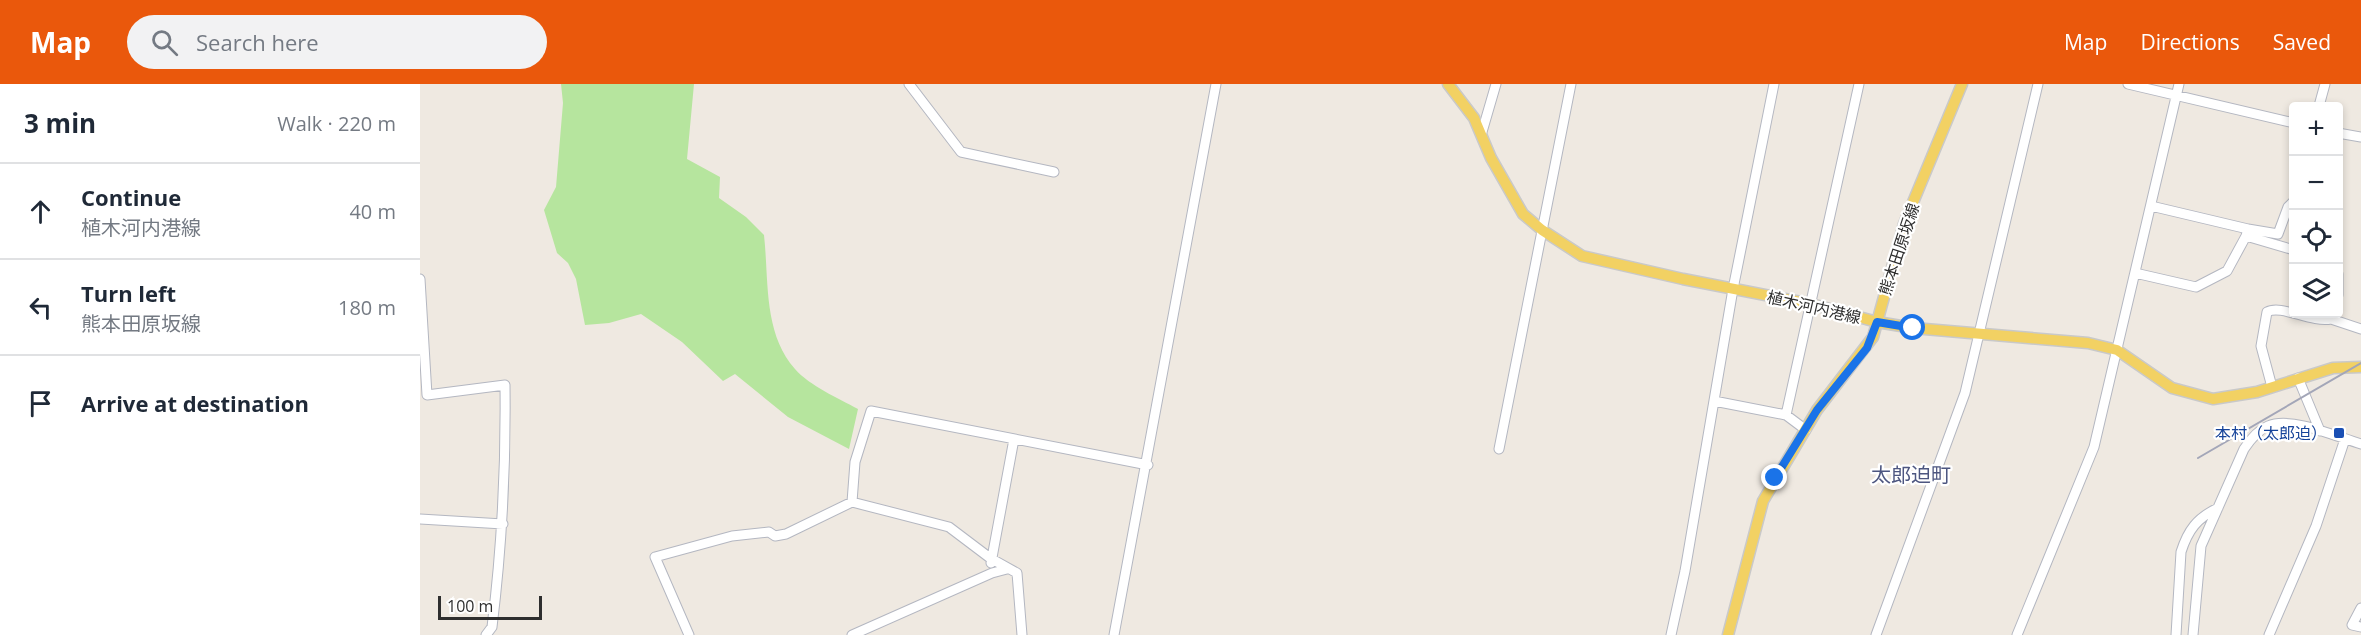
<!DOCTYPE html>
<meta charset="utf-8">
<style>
:root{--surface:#fff;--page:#f2f2f3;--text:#1f2937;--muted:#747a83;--line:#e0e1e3;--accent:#ea580c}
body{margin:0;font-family:"Open Sans","Noto Sans JP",sans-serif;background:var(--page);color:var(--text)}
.controls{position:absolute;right:18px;top:18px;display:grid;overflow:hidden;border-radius:6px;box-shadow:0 3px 9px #0003}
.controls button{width:54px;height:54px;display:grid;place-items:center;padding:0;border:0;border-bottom:2px solid var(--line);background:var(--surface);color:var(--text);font:30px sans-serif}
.scale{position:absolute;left:18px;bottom:15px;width:104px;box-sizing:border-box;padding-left:6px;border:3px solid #2e2e2e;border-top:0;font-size:16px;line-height:21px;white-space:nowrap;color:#2e2e2e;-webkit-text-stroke:4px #fff;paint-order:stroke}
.stop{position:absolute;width:18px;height:18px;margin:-14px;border:4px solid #1a73e8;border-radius:50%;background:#fff}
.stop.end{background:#1a73e8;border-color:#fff;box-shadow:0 2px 6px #0008}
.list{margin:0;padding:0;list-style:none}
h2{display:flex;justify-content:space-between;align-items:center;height:78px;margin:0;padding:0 24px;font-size:26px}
h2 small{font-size:20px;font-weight:400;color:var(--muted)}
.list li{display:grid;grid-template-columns:39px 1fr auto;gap:18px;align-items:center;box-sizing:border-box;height:96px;padding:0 24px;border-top:2px solid var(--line)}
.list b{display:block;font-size:22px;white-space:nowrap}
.list p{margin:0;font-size:20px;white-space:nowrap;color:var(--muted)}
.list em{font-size:20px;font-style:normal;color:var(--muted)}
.icon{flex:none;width:33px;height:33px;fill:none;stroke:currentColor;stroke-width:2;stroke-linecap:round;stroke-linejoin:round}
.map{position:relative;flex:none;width:1941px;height:551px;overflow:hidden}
header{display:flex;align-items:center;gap:36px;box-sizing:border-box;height:84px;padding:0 30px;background:var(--accent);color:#fff}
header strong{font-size:28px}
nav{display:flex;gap:33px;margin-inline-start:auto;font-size:21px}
.search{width:420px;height:54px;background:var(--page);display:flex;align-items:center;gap:15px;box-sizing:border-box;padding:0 21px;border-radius:33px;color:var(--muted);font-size:22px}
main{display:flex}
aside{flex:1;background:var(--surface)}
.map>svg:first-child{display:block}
</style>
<header>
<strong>Map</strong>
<div class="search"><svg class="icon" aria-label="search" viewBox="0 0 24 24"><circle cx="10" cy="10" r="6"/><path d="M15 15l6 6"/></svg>Search here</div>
<nav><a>Map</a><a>Directions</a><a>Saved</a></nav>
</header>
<main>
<aside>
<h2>3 min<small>Walk · 220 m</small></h2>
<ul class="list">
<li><svg class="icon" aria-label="ahead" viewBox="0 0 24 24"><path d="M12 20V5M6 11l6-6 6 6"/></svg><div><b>Continue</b><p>植木河内港線</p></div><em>40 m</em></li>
<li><svg class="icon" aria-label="left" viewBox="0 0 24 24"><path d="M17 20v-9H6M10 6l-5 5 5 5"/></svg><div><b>Turn left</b><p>熊本田原坂線</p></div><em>180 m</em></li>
<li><svg class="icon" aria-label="arrive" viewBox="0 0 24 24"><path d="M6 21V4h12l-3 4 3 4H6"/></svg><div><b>Arrive at destination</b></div></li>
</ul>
</aside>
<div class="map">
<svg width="1941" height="551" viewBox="0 0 1941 551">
<rect width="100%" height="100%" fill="#efe9e1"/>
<!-- green -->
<path fill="#b6e59e" d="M141 0H274L267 75 300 93 299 114 326 133 344 151C349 196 343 249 375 285 390 302 418 314 438 325L429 365 368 333 315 290 303 297 262 258 221 230 189 239 165 241 156 195 148 179 137 169 124 126 136 103 143 19Z"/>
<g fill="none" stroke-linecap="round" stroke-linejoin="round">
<!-- minor casing -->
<g stroke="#b4b7c1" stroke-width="11">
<path id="minor" d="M489 0 541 68 634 88
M1708 0 1874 39
M1899 22 1905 0
M1062 48 1076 0
M1918 49 1941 53
M1731 122 1828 145 1826 152 1874 166
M1828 145 1858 150 1868 123 1874 117
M1715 189 1776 203 1807 187 1826 152
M1918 190V211
M0 195 7 311 85 301C86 383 82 462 72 543L66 551
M1911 235 1941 245
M1878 294 1900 347
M1852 303 1841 262 1847 228C1861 220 1891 239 1911 235L1914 230
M1294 317 1366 331 1386 346
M1366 331 1439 0
M1079 365 1151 0
M432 418 435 378 451 327 728 381
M0 435 83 440
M571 479 594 355
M1941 524 1932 541 1941 543
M269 551 235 473 312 452 349 448 355 452 366 450 432 418 529 443 570 474 597 489 602 551
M432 551 572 489 587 485
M694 551 796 0
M1251 551 1265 487 1313 205 1354 0
M1456 551 1545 309 1618 0
M1597 551 1674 363 1759 0
M1756 551 1761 468C1768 446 1777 434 1798 424
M1773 551 1781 462 1824 365C1830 356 1838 346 1848 342 1872 332 1917 353 1941 360
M1849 551 1896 442 1925 355"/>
</g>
<!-- major casing -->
<g stroke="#c9c9c9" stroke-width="13">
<path id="major" d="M1028 0 1054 34 1071 74 1103 130 1122 146 1162 172 1263 195 1391 220 1457 238 1493 244 1668 259 1697 266 1752 304 1793 315 1837 308 1913 284 1941 283
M1308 551 1343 417 1397 326 1453 253 1484 140 1542 0"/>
</g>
<!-- minor -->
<use href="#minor" stroke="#fff" stroke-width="9"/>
<!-- major -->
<use href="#major" stroke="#f2d163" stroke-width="10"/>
<!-- rail -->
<path stroke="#a3a6b8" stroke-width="2" d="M1778 374 1941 279"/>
</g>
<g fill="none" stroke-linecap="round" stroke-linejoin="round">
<!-- route -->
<path stroke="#1a73e8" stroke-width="8" d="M1355 394 1397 326 1447 264 1457 238 1493 244"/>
</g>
<!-- markers -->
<rect fill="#1a4fb4" stroke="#fff" stroke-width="2" x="1913" y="343" width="12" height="12" rx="3"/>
<g text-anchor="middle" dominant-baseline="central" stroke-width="4.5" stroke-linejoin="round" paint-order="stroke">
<!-- street labels -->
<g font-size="16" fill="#2e2e2e" stroke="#fff">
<text transform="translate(1479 165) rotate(-72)">熊本田原坂線</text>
<text transform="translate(1394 223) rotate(13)">植木河内港線</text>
</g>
<!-- transit labels -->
<g font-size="16" fill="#164399" stroke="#fff" text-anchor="end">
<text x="1907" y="349">本村（太郎迫）</text>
</g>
<!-- quarter labels -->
<g font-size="20" fill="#4d5680" stroke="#fff">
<text x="1491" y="390">太郎迫町</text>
</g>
</g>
</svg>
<div class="controls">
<button>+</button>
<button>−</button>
<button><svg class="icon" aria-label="locate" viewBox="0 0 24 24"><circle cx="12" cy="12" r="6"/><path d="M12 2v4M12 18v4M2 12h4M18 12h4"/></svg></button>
<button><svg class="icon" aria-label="layers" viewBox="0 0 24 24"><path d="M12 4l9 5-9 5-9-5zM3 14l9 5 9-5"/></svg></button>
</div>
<div class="scale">100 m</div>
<div class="stop" style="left:1493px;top:244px"></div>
<div class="stop end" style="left:1355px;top:394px"></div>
</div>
</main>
